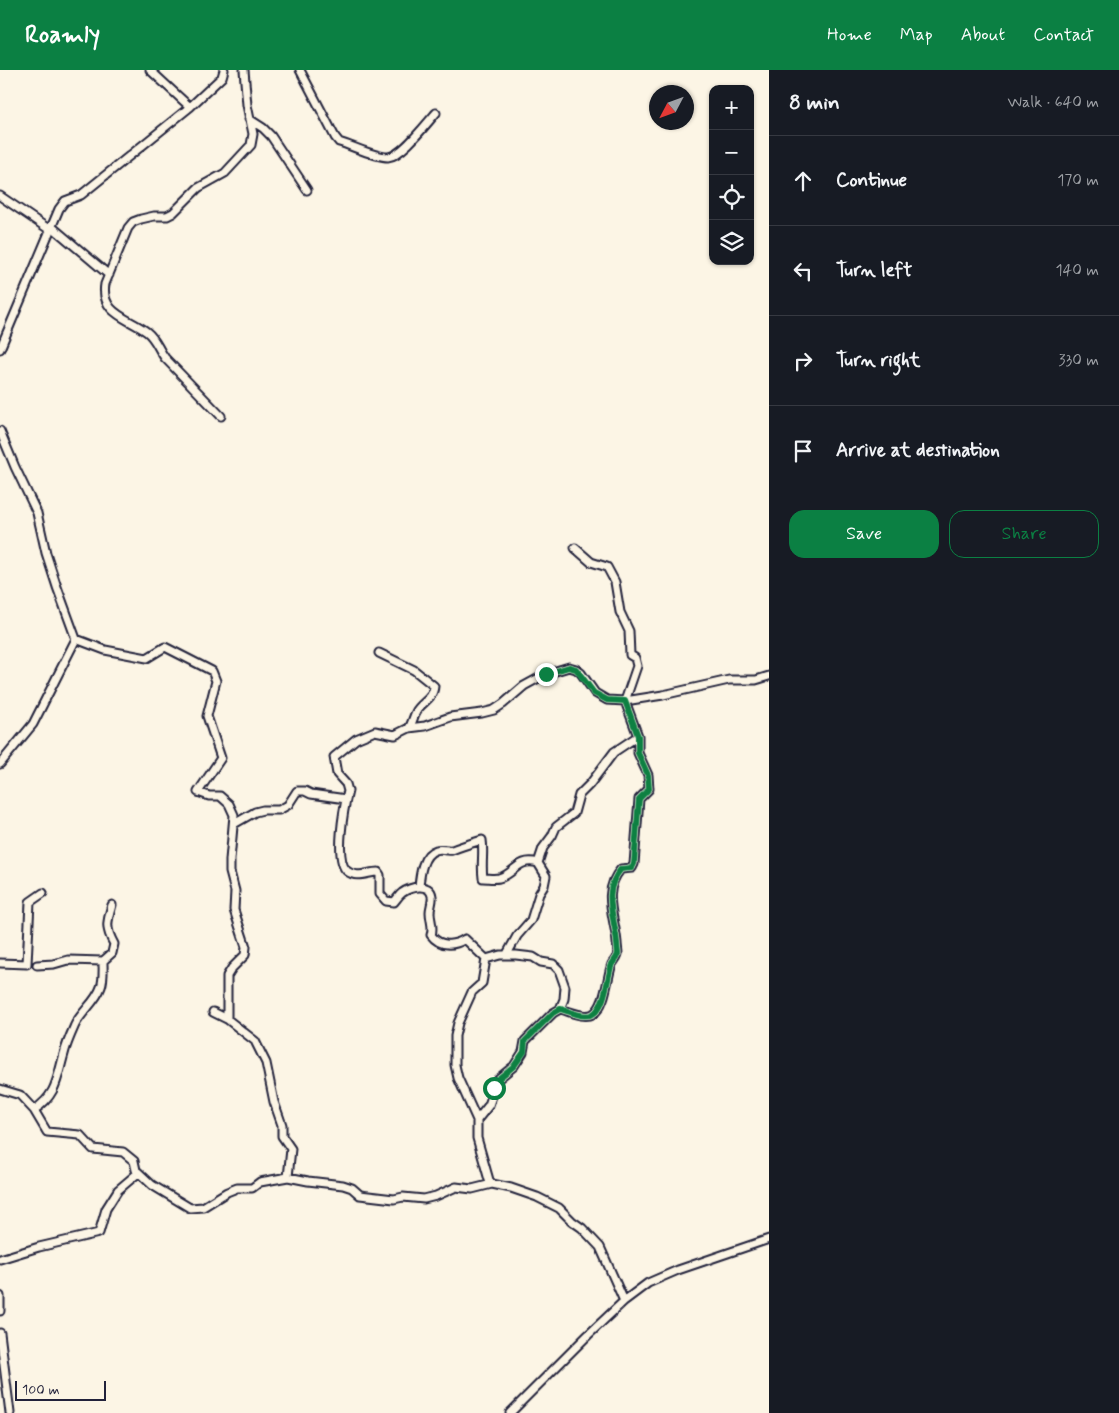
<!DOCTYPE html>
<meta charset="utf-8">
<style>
:root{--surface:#171b24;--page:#20242c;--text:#f1f3f6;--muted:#9ea1a6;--line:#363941;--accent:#0b8043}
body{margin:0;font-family:Mynerve,sans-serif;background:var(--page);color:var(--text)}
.controls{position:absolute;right:15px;top:15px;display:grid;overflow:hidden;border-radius:10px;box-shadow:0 1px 4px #0004}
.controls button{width:45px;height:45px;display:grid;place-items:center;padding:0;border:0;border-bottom:1px solid var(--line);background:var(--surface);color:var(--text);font:25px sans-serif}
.compass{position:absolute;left:649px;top:15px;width:45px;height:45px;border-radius:50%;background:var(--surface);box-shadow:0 1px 4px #0004;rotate:229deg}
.scale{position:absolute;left:15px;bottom:12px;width:91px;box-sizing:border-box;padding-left:5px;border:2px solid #22223b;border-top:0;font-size:14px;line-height:18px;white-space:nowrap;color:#22223b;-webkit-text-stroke:4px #fcf5e5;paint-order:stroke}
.stop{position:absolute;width:15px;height:15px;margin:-11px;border:4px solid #0b8043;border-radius:50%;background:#fff}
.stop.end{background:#0b8043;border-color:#fff;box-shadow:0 1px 5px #0008}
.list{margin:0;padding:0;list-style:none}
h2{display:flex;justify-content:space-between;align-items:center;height:65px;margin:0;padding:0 20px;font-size:21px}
h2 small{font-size:16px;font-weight:400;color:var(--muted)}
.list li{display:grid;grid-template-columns:32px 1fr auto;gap:15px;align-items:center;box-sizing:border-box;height:90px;padding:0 20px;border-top:1px solid var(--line)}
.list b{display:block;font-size:19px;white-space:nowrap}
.list em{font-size:16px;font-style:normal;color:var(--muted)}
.actions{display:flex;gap:10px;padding:15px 20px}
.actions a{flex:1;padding:11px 0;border:1px solid var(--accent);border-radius:15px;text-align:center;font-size:18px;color:var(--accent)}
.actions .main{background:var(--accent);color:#fff}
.icon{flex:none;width:28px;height:28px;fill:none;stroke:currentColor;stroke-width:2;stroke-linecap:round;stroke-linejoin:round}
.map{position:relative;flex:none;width:769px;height:1343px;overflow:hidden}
header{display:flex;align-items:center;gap:30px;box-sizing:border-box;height:70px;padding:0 25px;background:var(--accent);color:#fff}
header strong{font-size:24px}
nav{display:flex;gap:28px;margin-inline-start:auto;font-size:18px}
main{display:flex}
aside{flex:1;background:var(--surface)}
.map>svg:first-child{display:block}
</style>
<header>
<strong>Roamly</strong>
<nav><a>Home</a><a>Map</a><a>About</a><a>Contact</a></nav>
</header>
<main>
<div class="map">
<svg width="769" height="1343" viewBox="0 0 769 1343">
<rect width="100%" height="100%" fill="#fcf5e5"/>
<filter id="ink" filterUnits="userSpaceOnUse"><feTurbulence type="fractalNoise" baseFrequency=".02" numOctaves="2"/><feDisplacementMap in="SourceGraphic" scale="10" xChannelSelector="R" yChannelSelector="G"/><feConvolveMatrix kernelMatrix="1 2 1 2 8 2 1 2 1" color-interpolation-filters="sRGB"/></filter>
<g filter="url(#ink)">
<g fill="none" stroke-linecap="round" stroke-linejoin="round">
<!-- street casing -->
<g stroke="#22223b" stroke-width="11">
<path id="street" d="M150 0 190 37
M300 0 335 67 339 72C353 76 374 87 388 87 402 86 426 54 436 43
M249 49 263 58 271 66 307 120
M0 126 50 160
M51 156 109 205
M0 279 59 139 65 131 81 125 190 37 222 7 224 0
M221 346 165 288C158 279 156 269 147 262 129 248 100 244 105 214L128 158 133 152 141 149 154 146H167L173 143 198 118 225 103 251 75 253 64 247 35 244 0
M0 361 15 397 37 443 46 483 57 517 76 569
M379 583 414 600 434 616C433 630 421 632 416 642 413 647 413 652 409 658
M0 694 33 654 76 569 105 580 147 588 165 577 212 601 216 611 207 646 221 688 198 722 209 726H220L229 734 234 745 230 790V802L235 821 234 840 246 877 245 885 232 898 227 906V949
M234 754 255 742 263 740H279L288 735 297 721H305L311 724 346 729
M538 793 543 778 552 766 556 757 574 743 579 725 590 714 614 682 638 666
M419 817C420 805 422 784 436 780 441 778 447 781 452 780 462 776 472 773 482 770 484 782 481 794 483 808 488 808 494 809 499 808 515 804 518 787 538 793L546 806 544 816 539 824 531 850 517 866 507 884
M0 893 27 894 30 832 43 823
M37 895 54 894 68 890 103 891
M560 939C569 941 584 949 593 944 606 936 607 907 612 894 614 891 617 888 618 884 618 881 617 876 617 873 615 847 601 822 621 799L632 798 634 794 639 729 649 719 648 705 638 683V666L625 631 637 596 635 588 630 585 629 561 620 542 615 512 607 497 591 492 575 478
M213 942 227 949 255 971 266 993 274 1032 282 1055V1066L291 1079 288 1107
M0 1019 20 1025 34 1040 47 1062 80 1065 93 1079 123 1082 134 1091 136 1100 152 1115 190 1138 203 1137 227 1122 237 1118H252L260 1112 288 1107 308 1111 343 1115 352 1118 360 1125 394 1129 403 1127 424 1129 436 1126 456 1117 472 1119 492 1114
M34 1040C57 1025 57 1008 64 984 66 975 71 964 75 955 81 942 96 932 101 917 104 909 103 899 103 891L112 883 114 874C105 858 107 852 112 835
M477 1050 489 1035 498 1009 514 996 523 982 525 971 553 943 560 939 564 929 565 917 559 900 553 894 541 892 533 887 516 885H500L486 889
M0 1189 39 1177 99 1163 106 1139 118 1120 138 1103
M0 1226V1241
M624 1231 600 1177 582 1158 572 1151 559 1138 537 1127 511 1118 492 1114 489 1110 477 1068V1050L458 1008 455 995V966L458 953 472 922 482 913 486 889 465 869C454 876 440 877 431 865 434 857 430 851 430 842 430 837 433 831 432 826 430 812 410 817 402 823 399 825 397 829 394 832L386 831 380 824V805L378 802C368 802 357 809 347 801 334 790 344 737 348 721L346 714 337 704 334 687 356 669 375 661 395 665 409 658 425 656 450 647 482 643 494 640 503 634 524 616 546 604 569 597 576 599 581 603 595 623 607 630 625 631 663 625 729 610H756L769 606
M0 1263 10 1343
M510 1343 588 1265 624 1231 648 1213 678 1200 769 1169"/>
</g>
<!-- street -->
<use href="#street" stroke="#fcf5e5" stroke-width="7"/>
</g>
</g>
<g fill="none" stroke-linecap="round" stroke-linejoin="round" filter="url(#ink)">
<!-- route -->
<path stroke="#0b8043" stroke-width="6" d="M494 1018 498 1009 514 996 524 982 525 971 553 943 560 939C569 941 584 949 593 944 606 936 607 907 612 894 614 891 617 888 618 884 618 881 617 876 617 873 615 847 601 822 621 799L632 798 634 794 639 729 649 719 648 705 638 683V666L625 631 607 630 594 623 576 599 569 597 546 604"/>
</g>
</svg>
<div class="controls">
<button>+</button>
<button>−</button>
<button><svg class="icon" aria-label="locate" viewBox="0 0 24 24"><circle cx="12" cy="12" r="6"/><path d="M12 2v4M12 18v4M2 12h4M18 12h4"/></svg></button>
<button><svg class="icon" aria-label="layers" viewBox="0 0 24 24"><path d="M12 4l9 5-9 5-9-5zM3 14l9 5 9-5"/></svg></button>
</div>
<svg class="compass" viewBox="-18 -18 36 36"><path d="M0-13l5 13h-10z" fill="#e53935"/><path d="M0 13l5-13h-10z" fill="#9ea1a6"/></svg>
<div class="scale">100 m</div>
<div class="stop" style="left:494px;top:1018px"></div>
<div class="stop end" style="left:546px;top:604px"></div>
</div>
<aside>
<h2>8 min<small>Walk · 640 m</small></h2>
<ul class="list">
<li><svg class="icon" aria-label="ahead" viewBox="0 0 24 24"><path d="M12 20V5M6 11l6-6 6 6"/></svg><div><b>Continue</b></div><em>170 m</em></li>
<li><svg class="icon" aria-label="left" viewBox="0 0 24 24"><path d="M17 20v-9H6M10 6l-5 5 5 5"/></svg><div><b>Turn left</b></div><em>140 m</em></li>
<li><svg class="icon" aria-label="right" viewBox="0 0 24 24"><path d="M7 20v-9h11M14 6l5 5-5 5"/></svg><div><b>Turn right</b></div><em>330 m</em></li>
<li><svg class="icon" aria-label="arrive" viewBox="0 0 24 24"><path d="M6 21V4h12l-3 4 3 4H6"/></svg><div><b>Arrive at destination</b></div></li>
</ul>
<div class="actions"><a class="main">Save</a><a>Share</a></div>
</aside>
</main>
